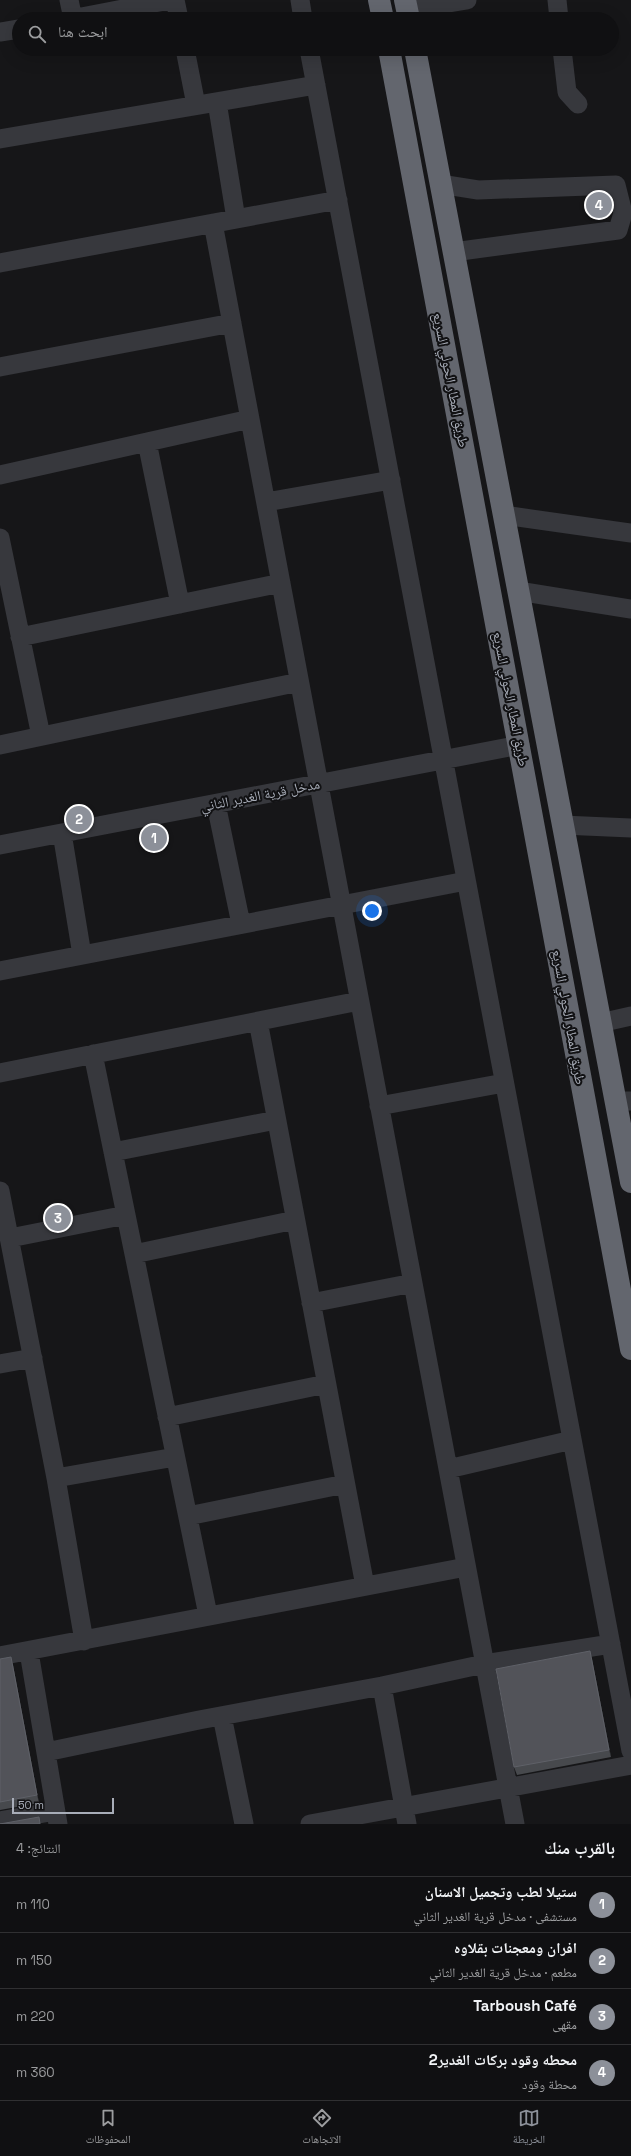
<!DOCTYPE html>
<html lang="ar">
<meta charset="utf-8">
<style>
:root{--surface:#101012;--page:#19191b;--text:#f1f3f6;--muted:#9c9d9f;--line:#303032;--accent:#8c9099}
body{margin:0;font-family:"Space Grotesk","Noto Naskh Arabic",sans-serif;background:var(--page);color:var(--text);direction:rtl}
.scale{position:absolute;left:12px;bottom:10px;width:102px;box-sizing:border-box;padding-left:4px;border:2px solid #a8adb8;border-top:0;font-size:11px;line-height:14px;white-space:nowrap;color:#a8adb8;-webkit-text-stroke:3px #111113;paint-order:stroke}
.you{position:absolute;left:372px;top:911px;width:14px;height:14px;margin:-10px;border:3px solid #fff;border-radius:50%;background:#1a73e8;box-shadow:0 0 0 6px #1a73e833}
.badge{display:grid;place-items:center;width:26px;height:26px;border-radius:50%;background:var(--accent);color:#fff;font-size:13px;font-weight:700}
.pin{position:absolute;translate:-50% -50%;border:2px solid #fff;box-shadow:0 1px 4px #0006}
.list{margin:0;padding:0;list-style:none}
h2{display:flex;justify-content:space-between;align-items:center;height:52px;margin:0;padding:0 16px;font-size:17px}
h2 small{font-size:13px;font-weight:400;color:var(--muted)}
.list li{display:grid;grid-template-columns:26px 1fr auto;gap:12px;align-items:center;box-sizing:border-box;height:56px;padding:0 16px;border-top:1px solid var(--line)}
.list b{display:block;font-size:15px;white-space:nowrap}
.list p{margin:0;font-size:13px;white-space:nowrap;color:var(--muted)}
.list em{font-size:13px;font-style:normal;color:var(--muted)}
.icon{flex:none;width:22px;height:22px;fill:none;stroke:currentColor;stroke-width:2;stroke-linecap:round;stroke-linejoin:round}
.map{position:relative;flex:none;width:631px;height:1824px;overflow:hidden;direction:ltr}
.search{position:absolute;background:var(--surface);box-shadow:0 4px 16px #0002;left:12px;right:12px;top:12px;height:44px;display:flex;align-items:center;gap:10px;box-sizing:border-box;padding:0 14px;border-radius:22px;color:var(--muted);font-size:15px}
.sheet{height:276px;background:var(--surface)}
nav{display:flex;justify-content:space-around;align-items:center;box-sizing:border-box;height:56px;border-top:1px solid var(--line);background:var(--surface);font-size:11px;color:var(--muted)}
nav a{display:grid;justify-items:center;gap:2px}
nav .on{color:var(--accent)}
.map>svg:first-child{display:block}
</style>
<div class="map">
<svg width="631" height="1824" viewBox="0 0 631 1824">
<rect width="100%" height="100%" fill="#161618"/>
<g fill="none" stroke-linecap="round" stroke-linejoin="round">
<!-- minor -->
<path stroke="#37383d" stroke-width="19" d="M69 0 73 19
M175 0 179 19
M300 0 303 19
M557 0 559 19
M407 10 467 0
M71 19 170 0
M0 32 19 29
M185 49 196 105
M309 49 631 1751
M562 49 567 92 578 104
M217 102 236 219
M0 139 316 85
M440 184 478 190 616 185 623 213 618 230 453 252
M213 223 515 1824
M0 263 338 200
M0 367 232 323
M147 442 180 604
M0 475 250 419
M266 502 391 480
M503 515 631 533
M0 538 41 736
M518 591 631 609
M20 637 281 583
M0 745 299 682
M216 804 241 924
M562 825 631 828
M62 833 82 955
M0 845 520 745
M0 971 466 881
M258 1021 365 1586
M600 1023 631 1016
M93 1054 208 1615
M0 1073 359 1001
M616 1101H631
M379 1106 504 1083
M113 1152 276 1120
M0 1191 56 1478 84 1641
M10 1238 126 1215
M134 1254 295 1220
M311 1303 413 1283
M0 1364 33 1358
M167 1417 326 1384
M448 1469 572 1440
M56 1478 175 1457
M188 1516 345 1484
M29 1652 58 1824
M0 1656 466 1567
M382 1686 407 1824
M222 1716 244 1824
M46 1752 199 1720 382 1686 484 1664 611 1644
M0 1821 55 1811
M310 1824 631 1765"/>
<!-- highway -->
<path stroke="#63666e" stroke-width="22" d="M379 0 383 19
M405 0 409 19
M389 49 631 1349
M415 49 631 1182"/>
</g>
<!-- wall -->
<path fill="#47494d" d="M0 1659 13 1665 39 1803 0 1810Z
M592 1659 611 1757 517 1775 514 1767Z"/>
<!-- shaded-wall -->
<path fill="#2f3033" d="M590 1651 592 1659 611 1757 609 1750Z
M11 1657 13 1665 39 1803 37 1795Z"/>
<!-- building -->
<path fill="#525359" stroke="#5f6168" d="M590 1651 609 1750 514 1767 496 1669Z
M11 1657 37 1795 0 1802V1659Z
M39 1817 40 1824H0Z"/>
<g text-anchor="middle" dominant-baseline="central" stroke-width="4" stroke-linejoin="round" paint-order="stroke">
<!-- street labels -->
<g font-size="14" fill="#a8adb8" stroke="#111113">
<text transform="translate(451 380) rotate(79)">طريق المطار الحولي السريع</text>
<text transform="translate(511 699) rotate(79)">طريق المطار الحولي السريع</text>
<text transform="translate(260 795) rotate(-11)">مدخل قرية الغدير الثاني</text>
<text transform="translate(569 1017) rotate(80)">طريق المطار الحولي السريع</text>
</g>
</g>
</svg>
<div class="scale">50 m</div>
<div class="you"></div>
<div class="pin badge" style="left:154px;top:838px">1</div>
<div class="pin badge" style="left:79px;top:819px">2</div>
<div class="pin badge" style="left:58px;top:1218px">3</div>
<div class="pin badge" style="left:599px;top:205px">4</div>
<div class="search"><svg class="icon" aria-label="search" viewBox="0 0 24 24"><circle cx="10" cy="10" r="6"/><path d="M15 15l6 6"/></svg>ابحث هنا</div>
</div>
<section class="sheet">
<h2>بالقرب منك<small>النتائج: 4</small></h2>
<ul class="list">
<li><span class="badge">1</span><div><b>ستيلا لطب وتجميل الاسنان</b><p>مستشفى · مدخل قرية الغدير الثاني</p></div><em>110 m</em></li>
<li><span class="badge">2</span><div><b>افران ومعجنات بقلاوه</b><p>مطعم · مدخل قرية الغدير الثاني</p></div><em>150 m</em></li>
<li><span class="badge">3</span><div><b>Tarboush Café</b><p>مقهى</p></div><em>220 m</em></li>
<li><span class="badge">4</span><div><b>محطه وقود بركات الغدير2</b><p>محطة وقود</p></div><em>360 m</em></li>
</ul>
</section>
<nav>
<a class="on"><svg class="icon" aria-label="map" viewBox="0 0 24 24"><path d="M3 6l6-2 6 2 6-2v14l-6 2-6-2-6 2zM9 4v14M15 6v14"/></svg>الخريطة</a>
<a><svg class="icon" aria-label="directions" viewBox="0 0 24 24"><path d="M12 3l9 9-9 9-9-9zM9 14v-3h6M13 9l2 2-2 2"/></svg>الاتجاهات</a>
<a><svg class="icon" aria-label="saved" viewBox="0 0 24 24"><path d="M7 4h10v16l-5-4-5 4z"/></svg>المحفوظات</a>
</nav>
